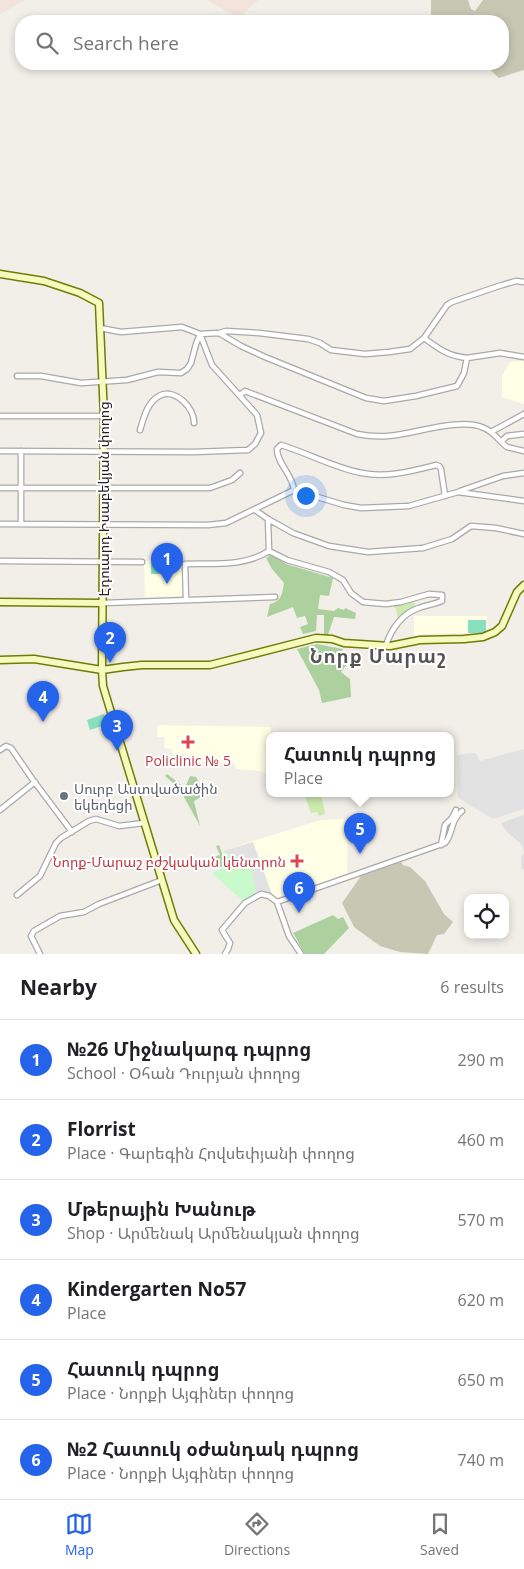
<!DOCTYPE html>
<meta charset="utf-8">
<style>
:root{--surface:#fff;--page:#f2f2f2;--text:#202124;--muted:#757577;--line:#e0e0e0;--accent:#2563eb}
body{margin:0;font-family:"Open Sans","Noto Sans Armenian",sans-serif;background:var(--page);color:var(--text)}
.controls{position:absolute;right:15px;bottom:15px;display:grid;overflow:hidden;border-radius:10px;box-shadow:0 2px 8px #0003}
.controls button{width:45px;height:45px;display:grid;place-items:center;padding:0;border:0;border-bottom:1px solid var(--line);background:var(--surface);color:var(--text);font:25px sans-serif}
.you{position:absolute;left:305px;top:495px;width:18px;height:18px;margin:-12px;border:4px solid #fff;border-radius:50%;background:#1a73e8;box-shadow:0 0 0 8px #1a73e833}
.badge{display:grid;place-items:center;width:32px;height:32px;border-radius:50%;background:var(--accent);color:#fff;font-size:16px;font-weight:700}
.pin{position:absolute;translate:-50% -41px;filter:drop-shadow(0 1px 2px #0008)}
.pin::after{content:'';position:absolute;top:26px;width:18px;height:15px;background:inherit;clip-path:polygon(0 0,100% 0,50% 100%)}
.popup{position:absolute;left:266px;top:732px;width:188px;height:65px;box-sizing:border-box;display:grid;place-content:center;border-radius:10px;background:var(--surface);filter:drop-shadow(0 1px 4px #0005);font-size:16px;white-space:nowrap;color:var(--muted)}
.popup b{font-size:19px;color:var(--text)}
.popup::after{content:'';position:absolute;left:50%;top:100%;margin-left:-10px;border:10px solid transparent;border-top-color:var(--surface)}
.list{margin:0;padding:0;list-style:none}
h2{display:flex;justify-content:space-between;align-items:center;height:65px;margin:0;padding:0 20px;font-size:21px}
h2 small{font-size:16px;font-weight:400;color:var(--muted)}
.list li{display:grid;grid-template-columns:32px 1fr auto;gap:15px;align-items:center;box-sizing:border-box;height:80px;padding:0 20px;border-top:1px solid var(--line)}
.list b{display:block;font-size:19px;white-space:nowrap}
.list p{margin:0;font-size:16px;white-space:nowrap;color:var(--muted)}
.list em{font-size:16px;font-style:normal;color:var(--muted)}
.icon{flex:none;width:28px;height:28px;fill:none;stroke:currentColor;stroke-width:2;stroke-linecap:round;stroke-linejoin:round}
.map{position:relative;flex:none;width:524px;height:954px;overflow:hidden}
.search{position:absolute;background:var(--surface);box-shadow:0 2px 8px #0003;left:15px;right:15px;top:15px;height:55px;display:flex;align-items:center;gap:12px;box-sizing:border-box;padding:0 18px;border-radius:20px;color:var(--muted);font-size:19px}
.sheet{height:545px;background:var(--surface)}
nav{display:flex;justify-content:space-around;align-items:center;box-sizing:border-box;height:70px;border-top:1px solid var(--line);background:var(--surface);font-size:14px;color:var(--muted)}
nav a{display:grid;justify-items:center;gap:2px}
nav .on{color:var(--accent)}
.map>svg:first-child{display:block}
</style>
<div class="map">
<svg width="524" height="954" viewBox="0 0 524 954">
<rect width="100%" height="100%" fill="#f2efe9"/>
<!-- residential -->
<path fill="#e0dfdf" d="M524 815V870L521 868V857L524 853 523 848 520 843 506 831 501 823Z"/>
<!-- education -->
<path fill="#ffffe5" d="M524 361V404L502 397V376L510 362Z
M182 560 183 596 145 597 144 561Z
M414 616H487V633L424 634 414 637Z
M158 725 271 727 270 774 263 773 261 771 236 769 234 763 197 762 196 757 172 754V749L164 748 165 737H157Z
M343 819 346 822 348 829 347 874 275 898 269 894 252 870 223 851 256 840 321 820Z"/>
<!-- military -->
<path fill="#f3e3dd" d="M0 0H26L0 14Z
M206 0H258L239 18Z"/>
<!-- construction -->
<path fill="#c7c7b4" d="M431 0H468L471 9 475 11 483 0H524V70L499 78 484 64H503V21H431Z
M401 862 403 865 410 867 425 881 444 914 453 922 444 934 437 935 428 954 400 952 380 946 354 927 342 903 361 876Z"/>
<!-- grass -->
<path fill="#cdebb0" d="M413 600 415 604V607L398 620 396 609 393 606Z
M304 793H321L325 814 319 816 317 812 311 813Z"/>
<!-- forest -->
<path fill="#add19e" d="M271 555 286 564 333 578 329 596 320 595 318 609 334 611 338 608 344 610 345 608 356 613 355 619 334 617 328 635H324V615H317L316 631 303 634 300 627 308 624 305 616 297 618 293 607 267 617 270 604C282 601 282 594 284 583L272 569 266 558Z
M317 644 343 649 340 655 349 661 341 672 350 679 351 697 322 703 319 690 297 649Z
M167 774 185 788 190 776 196 777 206 794 194 801 200 826 179 788 165 776Z
M219 845 226 865 215 869 210 858 220 855 216 846Z
M333 915 338 919 343 917 349 928 324 954H305L293 933Z"/>
<!-- park -->
<path fill="#c8facc" d="M223 851 228 854 244 858 252 870 256 894 243 901 212 873 230 865Z"/>
<!-- pitch -->
<path fill="#88e0be" d="M172 561V574H151V562Z
M468 620H486V633H468Z
M104 714 108 724 90 730 87 720Z"/>
<!-- parking -->
<path fill="#e2e2e2" d="M524 749V809L493 819 458 798 457 755 473 753 476 754 480 761Z
M253 842 272 894H256L252 870 245 858 228 854 223 851Z"/>
<g fill="none" stroke-linecap="round" stroke-linejoin="round">
<!-- street casing -->
<g stroke="#a9a9a9" stroke-width="7">
<path id="street" d="M100 328 121 332 182 327 200 334 219 333 241 346 265 357 366 398 384 401 416 396 457 386 464 373 467 358
M219 333 226 331 259 333 308 339 320 343 331 350 365 354 389 352 410 349 424 338 447 305 452 302 499 286 516 281 524 282
M424 338C439 349 448 356 467 358L500 353 524 357
M17 376H41L81 383 127 380 158 372 181 373 187 369 191 363 196 344 200 334
M240 395 245 391 357 434C367 436 377 437 388 436 414 434 461 417 484 428 494 432 499 441 507 447L524 451
M0 416H104
M140 430C144 417 147 403 159 396 174 387 195 408 194 423
M491 432 524 414
M502 441 507 436 524 434
M0 451 194 452 248 450 255 444 261 433 257 415 212 365 200 334
M0 488H210L232 480 240 473
M294 490C292 473 277 464 277 449L281 445C308 453 334 468 362 473 387 478 412 471 436 465L439 466 441 469 445 496
M460 491 503 476 524 473
M255 510 268 519 293 533 329 546 368 552 423 548 452 539 471 526 496 528 524 534
M268 519 269 551
M0 524 208 525 226 523 294 490 344 505 361 508 409 506 458 492 524 501
M21 524V451
M269 551 287 560 329 572 343 580 351 593 363 602 386 604 401 602 429 594 442 595V601C435 604 427 605 419 608 402 613 391 630 386 645
M0 561 142 562
M186 600 185 564C214 563 244 567 269 551
M103 603 275 597
M0 750 6 746 11 748 33 780 72 832
M0 810 35 782
M441 845 445 825 452 818 456 810
M17 895 40 876 56 843 61 838 89 821 96 819 119 826 144 823
M277 902 445 843C453 835 450 820 462 811
M40 954 31 936 34 931 60 916 84 912 99 904 162 880
M225 954 228 949 230 943 222 930 245 903 261 894 269 896 277 902 289 936 301 954"/>
</g>
<!-- secondary casing -->
<g stroke="#707d05" stroke-width="9">
<path id="secondary" d="M0 274 44 281 80 293 99 303 104 416 102 670 103 686 174 920 196 954
M0 602 103 603
M0 660 34 659 102 670 123 667 142 665H210L316 638 332 639 344 643 390 646 420 640 464 639 483 637 495 632 502 626 517 592 524 585"/>
</g>
<!-- street -->
<use href="#street" stroke="#fff" stroke-width="4.5"/>
<!-- secondary -->
<use href="#secondary" stroke="#f7fabf" stroke-width="6"/>
</g>
<!-- markers -->
<g fill="#e0444e" stroke="#fff" stroke-width="2">
<path d="M185.5 734.5h5v5h5v5h-5v5h-5v-5h-5v-5h5z"/>
<path d="M294.5 853.5h5v5h5v5h-5v5h-5v-5h-5v-5h5z"/>
</g>
<circle fill="#6b7280" stroke="#fff" stroke-width="2" cx="64" cy="796" r="5"/>
<g text-anchor="middle" dominant-baseline="central" stroke-width="4" stroke-linejoin="round" paint-order="stroke">
<!-- street labels -->
<g font-size="14" fill="#222" stroke="#fff">
<text transform="translate(103 499) rotate(-90)">Էդուարդ Իսաբեկյան փողոց</text>
</g>
<!-- health labels -->
<g font-size="14" fill="#be3a42" stroke="#fff">
<text x="188" y="760">Policlinic № 5</text>
<text x="286" y="861" text-anchor="end">Նորք-Մարաշ բժշկական կենտրոն</text>
</g>
<!-- worship labels -->
<g font-size="14" fill="#5b616d" stroke="#fff" text-anchor="start">
<text x="74" y="788">Սուրբ Աստվածածին<tspan x="74" dy="16">եկեղեցի</tspan></text>
</g>
<!-- district labels -->
<g font-size="19" font-weight="bold" letter-spacing="1" fill="#555" stroke="#fff">
<text x="378" y="656">Նորք Մարաշ</text>
</g>
</g>
</svg>
<div class="controls">
<button><svg class="icon" aria-label="locate" viewBox="0 0 24 24"><circle cx="12" cy="12" r="6"/><path d="M12 2v4M12 18v4M2 12h4M18 12h4"/></svg></button>
</div>
<div class="you"></div>
<div class="pin badge" style="left:167px;top:584px">1</div>
<div class="pin badge" style="left:110px;top:663px">2</div>
<div class="pin badge" style="left:117px;top:751px">3</div>
<div class="pin badge" style="left:43px;top:722px">4</div>
<div class="pin badge" style="left:360px;top:854px">5</div>
<div class="popup"><b>Հատուկ դպրոց</b>Place</div>
<div class="pin badge" style="left:299px;top:913px">6</div>
<div class="search"><svg class="icon" aria-label="search" viewBox="0 0 24 24"><circle cx="10" cy="10" r="6"/><path d="M15 15l6 6"/></svg>Search here</div>
</div>
<section class="sheet">
<h2>Nearby<small>6 results</small></h2>
<ul class="list">
<li><span class="badge">1</span><div><b>№26 Միջնակարգ դպրոց</b><p>School · Օհան Դուրյան փողոց</p></div><em>290 m</em></li>
<li><span class="badge">2</span><div><b>Florrist</b><p>Place · Գարեգին Հովսեփյանի փողոց</p></div><em>460 m</em></li>
<li><span class="badge">3</span><div><b>Մթերային Խանութ</b><p>Shop · Արմենակ Արմենակյան փողոց</p></div><em>570 m</em></li>
<li><span class="badge">4</span><div><b>Kindergarten No57</b><p>Place</p></div><em>620 m</em></li>
<li><span class="badge">5</span><div><b>Հատուկ դպրոց</b><p>Place · Նորքի Այգիներ փողոց</p></div><em>650 m</em></li>
<li><span class="badge">6</span><div><b>№2 Հատուկ օժանդակ դպրոց</b><p>Place · Նորքի Այգիներ փողոց</p></div><em>740 m</em></li>
</ul>
</section>
<nav>
<a class="on"><svg class="icon" aria-label="map" viewBox="0 0 24 24"><path d="M3 6l6-2 6 2 6-2v14l-6 2-6-2-6 2zM9 4v14M15 6v14"/></svg>Map</a>
<a><svg class="icon" aria-label="directions" viewBox="0 0 24 24"><path d="M12 3l9 9-9 9-9-9zM9 14v-3h6M13 9l2 2-2 2"/></svg>Directions</a>
<a><svg class="icon" aria-label="saved" viewBox="0 0 24 24"><path d="M7 4h10v16l-5-4-5 4z"/></svg>Saved</a>
</nav>
